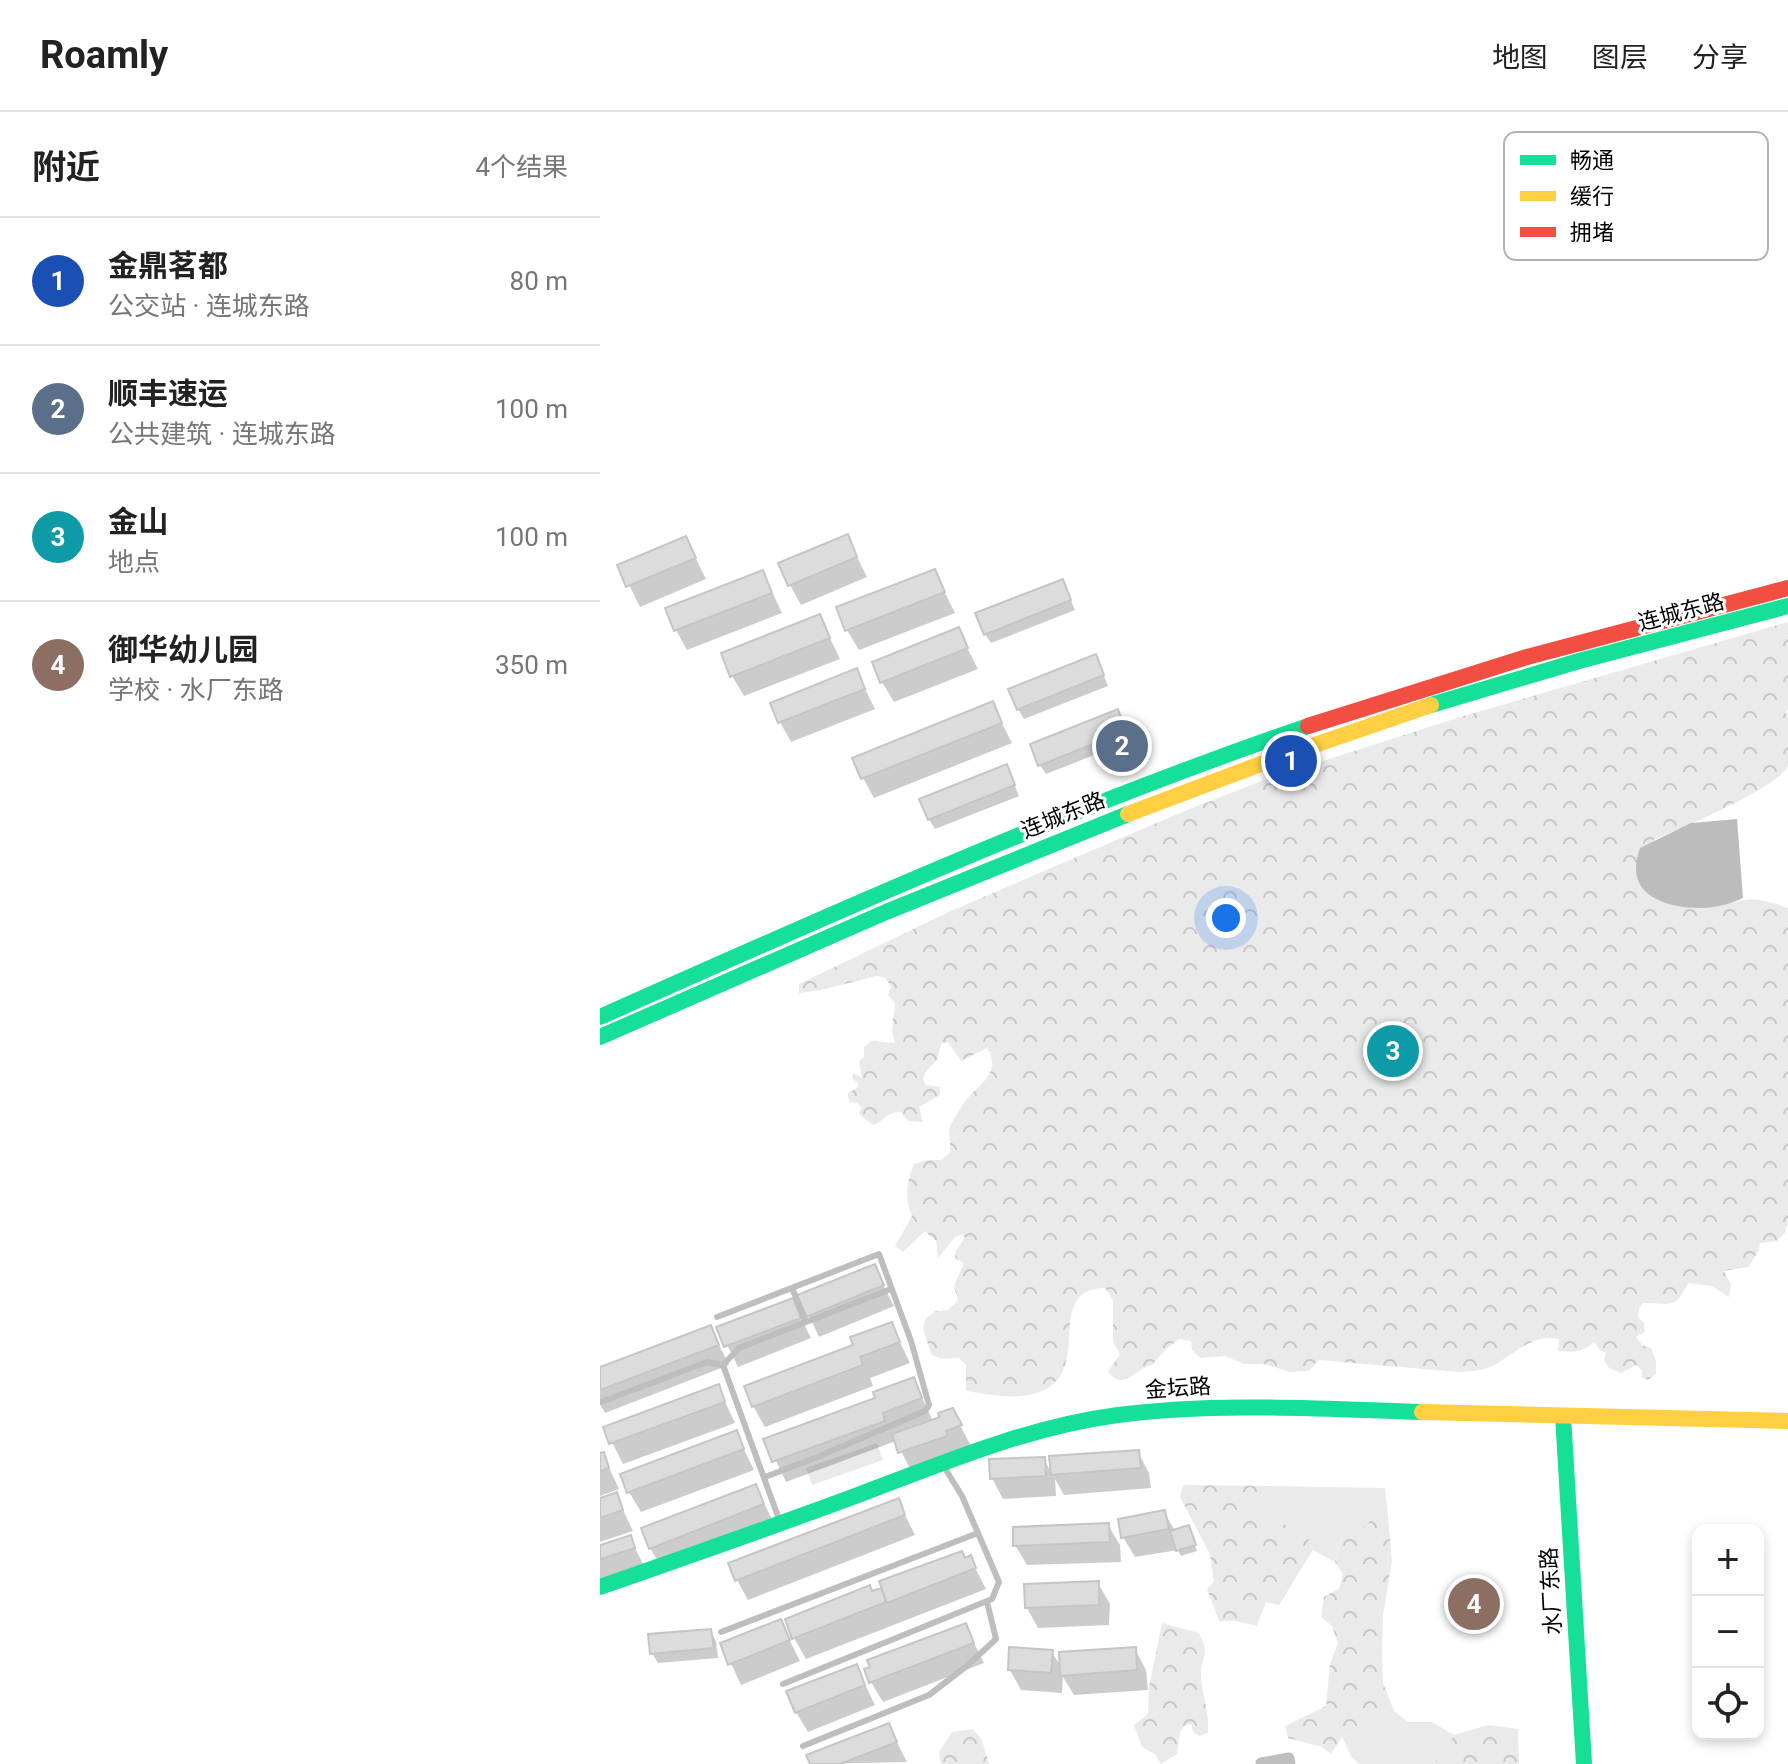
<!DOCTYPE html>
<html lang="zh">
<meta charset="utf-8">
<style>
:root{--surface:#fff;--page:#f2f2f2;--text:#222;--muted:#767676;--line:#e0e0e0;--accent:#7c3aed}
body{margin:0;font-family:Roboto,"Noto Sans SC",sans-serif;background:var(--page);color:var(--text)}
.controls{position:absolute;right:24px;bottom:24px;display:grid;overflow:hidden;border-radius:16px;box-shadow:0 4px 12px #0003}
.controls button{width:72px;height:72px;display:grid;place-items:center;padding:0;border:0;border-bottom:2px solid var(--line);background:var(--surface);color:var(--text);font:40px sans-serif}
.you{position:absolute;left:626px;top:806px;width:28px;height:28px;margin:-20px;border:6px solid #fff;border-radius:50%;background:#1a73e8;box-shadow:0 0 0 12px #1a73e833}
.badge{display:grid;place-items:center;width:52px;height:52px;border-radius:50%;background:var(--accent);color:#fff;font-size:26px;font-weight:700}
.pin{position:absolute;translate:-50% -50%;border:4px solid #fff;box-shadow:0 2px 8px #0006}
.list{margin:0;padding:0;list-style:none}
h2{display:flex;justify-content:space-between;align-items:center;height:104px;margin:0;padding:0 32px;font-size:34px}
h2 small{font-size:26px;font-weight:400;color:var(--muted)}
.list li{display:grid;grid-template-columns:52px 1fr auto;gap:24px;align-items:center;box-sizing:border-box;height:128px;padding:0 32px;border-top:2px solid var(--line)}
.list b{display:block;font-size:30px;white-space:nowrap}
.list p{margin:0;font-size:26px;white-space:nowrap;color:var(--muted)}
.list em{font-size:26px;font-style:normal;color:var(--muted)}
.icon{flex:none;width:44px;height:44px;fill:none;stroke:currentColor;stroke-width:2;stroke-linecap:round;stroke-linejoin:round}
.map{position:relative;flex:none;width:1188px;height:1652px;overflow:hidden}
header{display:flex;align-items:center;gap:48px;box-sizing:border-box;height:112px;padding:0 40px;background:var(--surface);border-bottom:2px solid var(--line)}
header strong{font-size:38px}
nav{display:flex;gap:44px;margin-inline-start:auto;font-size:28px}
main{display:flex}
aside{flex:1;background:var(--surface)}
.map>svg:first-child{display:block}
</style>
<header>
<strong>Roamly</strong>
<nav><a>地图</a><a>图层</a><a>分享</a></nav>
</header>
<main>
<aside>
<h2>附近<small>4个结果</small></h2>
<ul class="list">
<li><span class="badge" style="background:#1a4fb4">1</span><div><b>金鼎茗都</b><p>公交站 · 连城东路</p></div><em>80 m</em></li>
<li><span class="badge" style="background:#5c6f8a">2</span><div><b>顺丰速运</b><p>公共建筑 · 连城东路</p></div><em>100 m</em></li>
<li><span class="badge" style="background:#0f9aa8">3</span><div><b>金山</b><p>地点</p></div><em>100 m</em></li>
<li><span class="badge" style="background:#8d6e63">4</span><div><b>御华幼儿园</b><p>学校 · 水厂东路</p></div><em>350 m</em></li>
</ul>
</aside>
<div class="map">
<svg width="1188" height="1652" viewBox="0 0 1188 1652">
<defs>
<pattern id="forest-crowns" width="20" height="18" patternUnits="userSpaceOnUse" patternTransform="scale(2)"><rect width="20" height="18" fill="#eaeaea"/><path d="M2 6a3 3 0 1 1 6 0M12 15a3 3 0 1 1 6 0" fill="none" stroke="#c7c7c7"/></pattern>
</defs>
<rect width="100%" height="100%" fill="#fff"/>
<!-- green -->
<path fill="#eaeaea" d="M277 1331 283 1348 212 1373 206 1356Z
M668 1374 785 1376 788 1404 780 1398 763 1417 743 1422 735 1450 713 1438 708 1430 713 1423 675 1409 652 1395Z
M794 1599 808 1610H832L854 1623 834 1652H759L751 1644 742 1625C762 1619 775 1606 794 1599Z"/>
<!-- forest -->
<path fill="url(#forest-crowns)" d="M1188 510V597L1186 601 1188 604C1188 617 1188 643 1188 654 1181 674 1076 719 1053 728L1118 794C1148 785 1159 785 1188 796V1110L1185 1121 1177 1129 1160 1131 1159 1138 1148 1155 1124 1159 1131 1173 1129 1185 1112 1174 1088 1171C1074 1200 1070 1190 1043 1191L1039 1197 1038 1205 1044 1211 1045 1220 1036 1225 1042 1233 1051 1236 1056 1249V1262L1048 1268 1042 1265V1258L1036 1253 1021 1261 1009 1256 1004 1248 1006 1241 1000 1238 994 1230C983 1240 973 1241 958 1239L959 1227C930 1221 914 1244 890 1255 881 1259 870 1259 859 1260L718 1248 709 1259 690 1260 664 1252H644L625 1244 600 1246 592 1238 591 1229 579 1227 565 1238 552 1253C535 1256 524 1280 508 1260L520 1242 513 1230V1188L505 1176C438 1177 502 1269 429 1283 409 1287 386 1282 366 1279V1253L359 1246 341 1247 331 1242 323 1216 326 1206 336 1199 348 1198 358 1188 354 1174 364 1151 355 1147 356 1139 365 1126 362 1122 355 1125 338 1146 336 1129 325 1119 303 1140 295 1134 312 1104C304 1087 307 1068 314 1052L327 1048H342L350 1040C351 1033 348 1021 350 1015 351 1011 363 992 366 988 379 972 403 960 387 936L361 949 348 930 341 932 337 948 326 959 323 967 326 973 340 975V983L319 995 323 1010 308 1009 301 1000C285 1000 283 1011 273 1013L261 1004 259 1000 262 996 257 991 249 990 248 981 257 976 259 972 252 966 253 961 262 966 259 949 264 945V935L271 929 295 931 292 920 295 891 288 883 291 874 285 866 277 864 221 878 199 881V872L353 798 587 698 667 667 857 606Z
M583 1373 668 1374 652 1395 675 1409 713 1423 708 1430 713 1438 679 1493 666 1490 657 1514 636 1509H619L607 1477 614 1470 610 1442 580 1385Z
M780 1397 788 1404 792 1449 783 1504 782 1540 783 1571 794 1599C775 1606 762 1619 742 1625L731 1642 722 1635 688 1626 685 1614 726 1594 730 1552 738 1531 732 1514 721 1505 724 1485 739 1477 743 1462 735 1450 743 1422 763 1417Z
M562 1511 599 1521C601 1526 605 1533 605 1539 605 1545 601 1551 601 1557 600 1578 610 1601 608 1621L599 1624 593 1620 591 1612 585 1613 580 1620 577 1642 561 1652 555 1642 542 1635 534 1613 548 1602 549 1575Z
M888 1613 918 1617 919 1652H834L854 1623Z
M373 1617 382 1628 389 1652H341L339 1640 352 1620Z"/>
<!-- water -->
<path fill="#bcbcbc" d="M1137 707 1143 786C1135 789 1127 793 1119 794 1090 800 1034 793 1036 755 1036 749 1038 742 1040 736L1091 711Z"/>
<!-- shadow -->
<path fill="#0003" d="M247 425 267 465 201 493 190 473Z
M86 427 106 467 40 495 20 454Z
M334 459 355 501 259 538 247 518Z
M163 460 182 501 87 538 76 518Z
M467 479 475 498 391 531 385 522Z
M220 505 240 547 144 584 132 564Z
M358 518 378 557 294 590 282 570Z
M500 554 508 574 424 607 418 597Z
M256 559 275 597 191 630 180 610Z
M392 592 412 631 274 686 263 666Z
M522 610 530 629 446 662 440 653Z
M411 664 419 684 335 717 329 707Z
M274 1155 294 1194 219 1225 200 1184Z
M192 1188 211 1226 138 1255 119 1216Z
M291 1212 310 1251 270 1266 273 1274 165 1315 153 1294Z
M110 1215 129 1253 5 1301 0 1292V1257Z
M313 1267 333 1309 352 1298 371 1334 312 1361 296 1329 186 1370 166 1328 278 1287Z
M118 1275 135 1311 23 1352 5 1316Z
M136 1321 154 1358 41 1400 29 1380Z
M538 1340 549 1361 551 1376 464 1383 455 1367 456 1384 403 1387 392 1366 444 1347 452 1362Z
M3 1343 19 1377 0 1384V1344Z
M156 1374 174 1412 62 1456 50 1436Z
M16 1383 33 1419 0 1430V1388Z
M298 1389 315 1423 148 1488 137 1468Z
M564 1400 575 1419 588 1415 597 1439 581 1444 578 1438 535 1445 523 1425Z
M508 1413 520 1433 521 1450 427 1453 415 1433Z
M30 1426 45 1456 0 1471V1435Z
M370 1446 386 1477 206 1547 194 1526 187 1508 272 1481Z
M498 1471 510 1492 509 1513 438 1516 427 1496Z
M180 1509 200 1549 141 1573 122 1532Z
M365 1513 384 1551 283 1590 271 1570Z
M110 1519 116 1529 118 1546 58 1551 52 1541Z
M535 1537 546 1558 548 1578 474 1583 463 1565 462 1581 421 1578 410 1558 452 1540 462 1557Z
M256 1554 275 1593 208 1620 196 1600Z
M288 1613 307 1650 212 1652Z"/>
<!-- building -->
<path fill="#dcdcdc" stroke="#c5c5c5" stroke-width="2" d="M248 422 257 445 188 474 178 451Z
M86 424 96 446 26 475 17 453Z
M335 457 345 480 245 519 236 495Z
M163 458 172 481 74 519 65 496Z
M463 467 471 488 384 523 375 501Z
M220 502 230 526 130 565 121 541Z
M359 515 368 536 280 571 272 550Z
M496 542 504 563 417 598 408 577Z
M257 556 265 577 178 611 170 591Z
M393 589 402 611 261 667 252 646Z
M518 597 526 619 438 654 430 632Z
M407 652 415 673 328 708 319 687Z
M275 1152 284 1173 206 1205 197 1183Z
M193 1186 201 1206 124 1235 116 1215Z
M292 1210 300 1230 260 1245 263 1253 152 1295 144 1274 253 1233 250 1225Z
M111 1213 119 1233 0 1278V1255Z
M314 1265 322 1286 283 1301 285 1309 172 1350 163 1327 275 1286 273 1280Z
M119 1272 125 1290 9 1332 3 1315Z
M353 1296 362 1313 346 1319 347 1324 298 1341 292 1322 340 1305 338 1301Z
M137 1318 144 1337 27 1381 20 1362Z
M539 1338 541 1356 451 1363 449 1344Z
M4 1340 9 1356 0 1359V1341Z
M445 1345 446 1364 390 1367 389 1347Z
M156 1372 164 1392 49 1437 41 1416Z
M17 1380 23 1398 0 1406V1386Z
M299 1386 305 1403 135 1469 128 1451Z
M565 1398 569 1417 521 1426 518 1407Z
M509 1411 510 1430 413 1434V1415Z
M589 1413 596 1433 576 1439 570 1419Z
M31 1423 35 1436 0 1447V1433Z
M362 1439 365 1446 371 1443 376 1456 287 1491 279 1469Z
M499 1469V1493L425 1496 424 1472Z
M270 1473 272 1479 281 1476 286 1490 192 1527 185 1507Z
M181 1507 190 1528 128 1553 120 1531Z
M366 1511 374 1531 269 1571 264 1557 270 1555 267 1548Z
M111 1517 114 1536 50 1542 48 1522Z
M409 1535 453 1538 451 1561 408 1558Z
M536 1535 537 1558 460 1564 459 1540Z
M257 1552 265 1573 195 1601 186 1579Z
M289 1611 297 1630 240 1652H210L206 1643Z"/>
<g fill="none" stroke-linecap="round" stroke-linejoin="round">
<!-- lane -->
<path stroke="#bebebe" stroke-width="6" d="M192 1176 206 1210
M117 1205 279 1142 311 1229 329 1293 325 1299 215 1346 165 1365
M123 1253 139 1236 291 1177
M1 1290 107 1250 123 1253 180 1410
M343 1353 362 1384 378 1421
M121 1520 378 1421 399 1470 392 1487 183 1572
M203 1634 329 1583 368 1553 396 1527 387 1490"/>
<!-- street -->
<path stroke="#bebebe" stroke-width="11" d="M661 1651 689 1646 690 1652"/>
<!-- fast -->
<path stroke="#16e098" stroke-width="16" d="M831 593 979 549 1188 494
M0 905C233 801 466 697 708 614
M0 925 286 800 528 702
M963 1304 984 1652
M0 1475C86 1445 172 1415 258 1383 343 1351 427 1315 518 1303 619 1290 721 1297 822 1300"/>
<!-- slow -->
<path stroke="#ffcf43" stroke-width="16" d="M528 702 674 647 831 593
M822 1300 1188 1309"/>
<!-- jam -->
<path stroke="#f24e42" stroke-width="16" d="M708 614 927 545 1188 476"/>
</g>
<g text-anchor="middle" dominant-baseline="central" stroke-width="6" stroke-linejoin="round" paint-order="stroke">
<!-- street labels -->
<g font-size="22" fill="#000" stroke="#fff">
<text transform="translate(1081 500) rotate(-15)">连城东路</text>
<text transform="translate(463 703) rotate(-22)">连城东路</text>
<text transform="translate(578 1276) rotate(-4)">金坛路</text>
<text transform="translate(951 1479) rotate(-93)">水厂东路</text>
</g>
</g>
<!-- legend -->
<rect x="904" y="20" width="264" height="128" rx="12" fill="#fff" stroke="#b2b2b2" stroke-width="2"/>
<rect x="920" y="43" width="36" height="10" fill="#16e098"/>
<rect x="920" y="79" width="36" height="10" fill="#ffcf43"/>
<rect x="920" y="115" width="36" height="10" fill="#f24e42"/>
<g font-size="22" fill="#000">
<text x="970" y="56">畅通</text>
<text x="970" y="92">缓行</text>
<text x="970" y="128">拥堵</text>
</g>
</svg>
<div class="controls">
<button>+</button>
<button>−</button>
<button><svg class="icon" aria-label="locate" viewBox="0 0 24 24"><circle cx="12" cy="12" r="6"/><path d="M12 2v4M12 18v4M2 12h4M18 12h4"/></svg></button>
</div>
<div class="you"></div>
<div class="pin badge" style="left:691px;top:649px;background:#1a4fb4">1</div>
<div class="pin badge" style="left:522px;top:634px;background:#5c6f8a">2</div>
<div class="pin badge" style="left:793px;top:939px;background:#0f9aa8">3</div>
<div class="pin badge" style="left:874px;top:1492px;background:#8d6e63">4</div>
</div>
</main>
